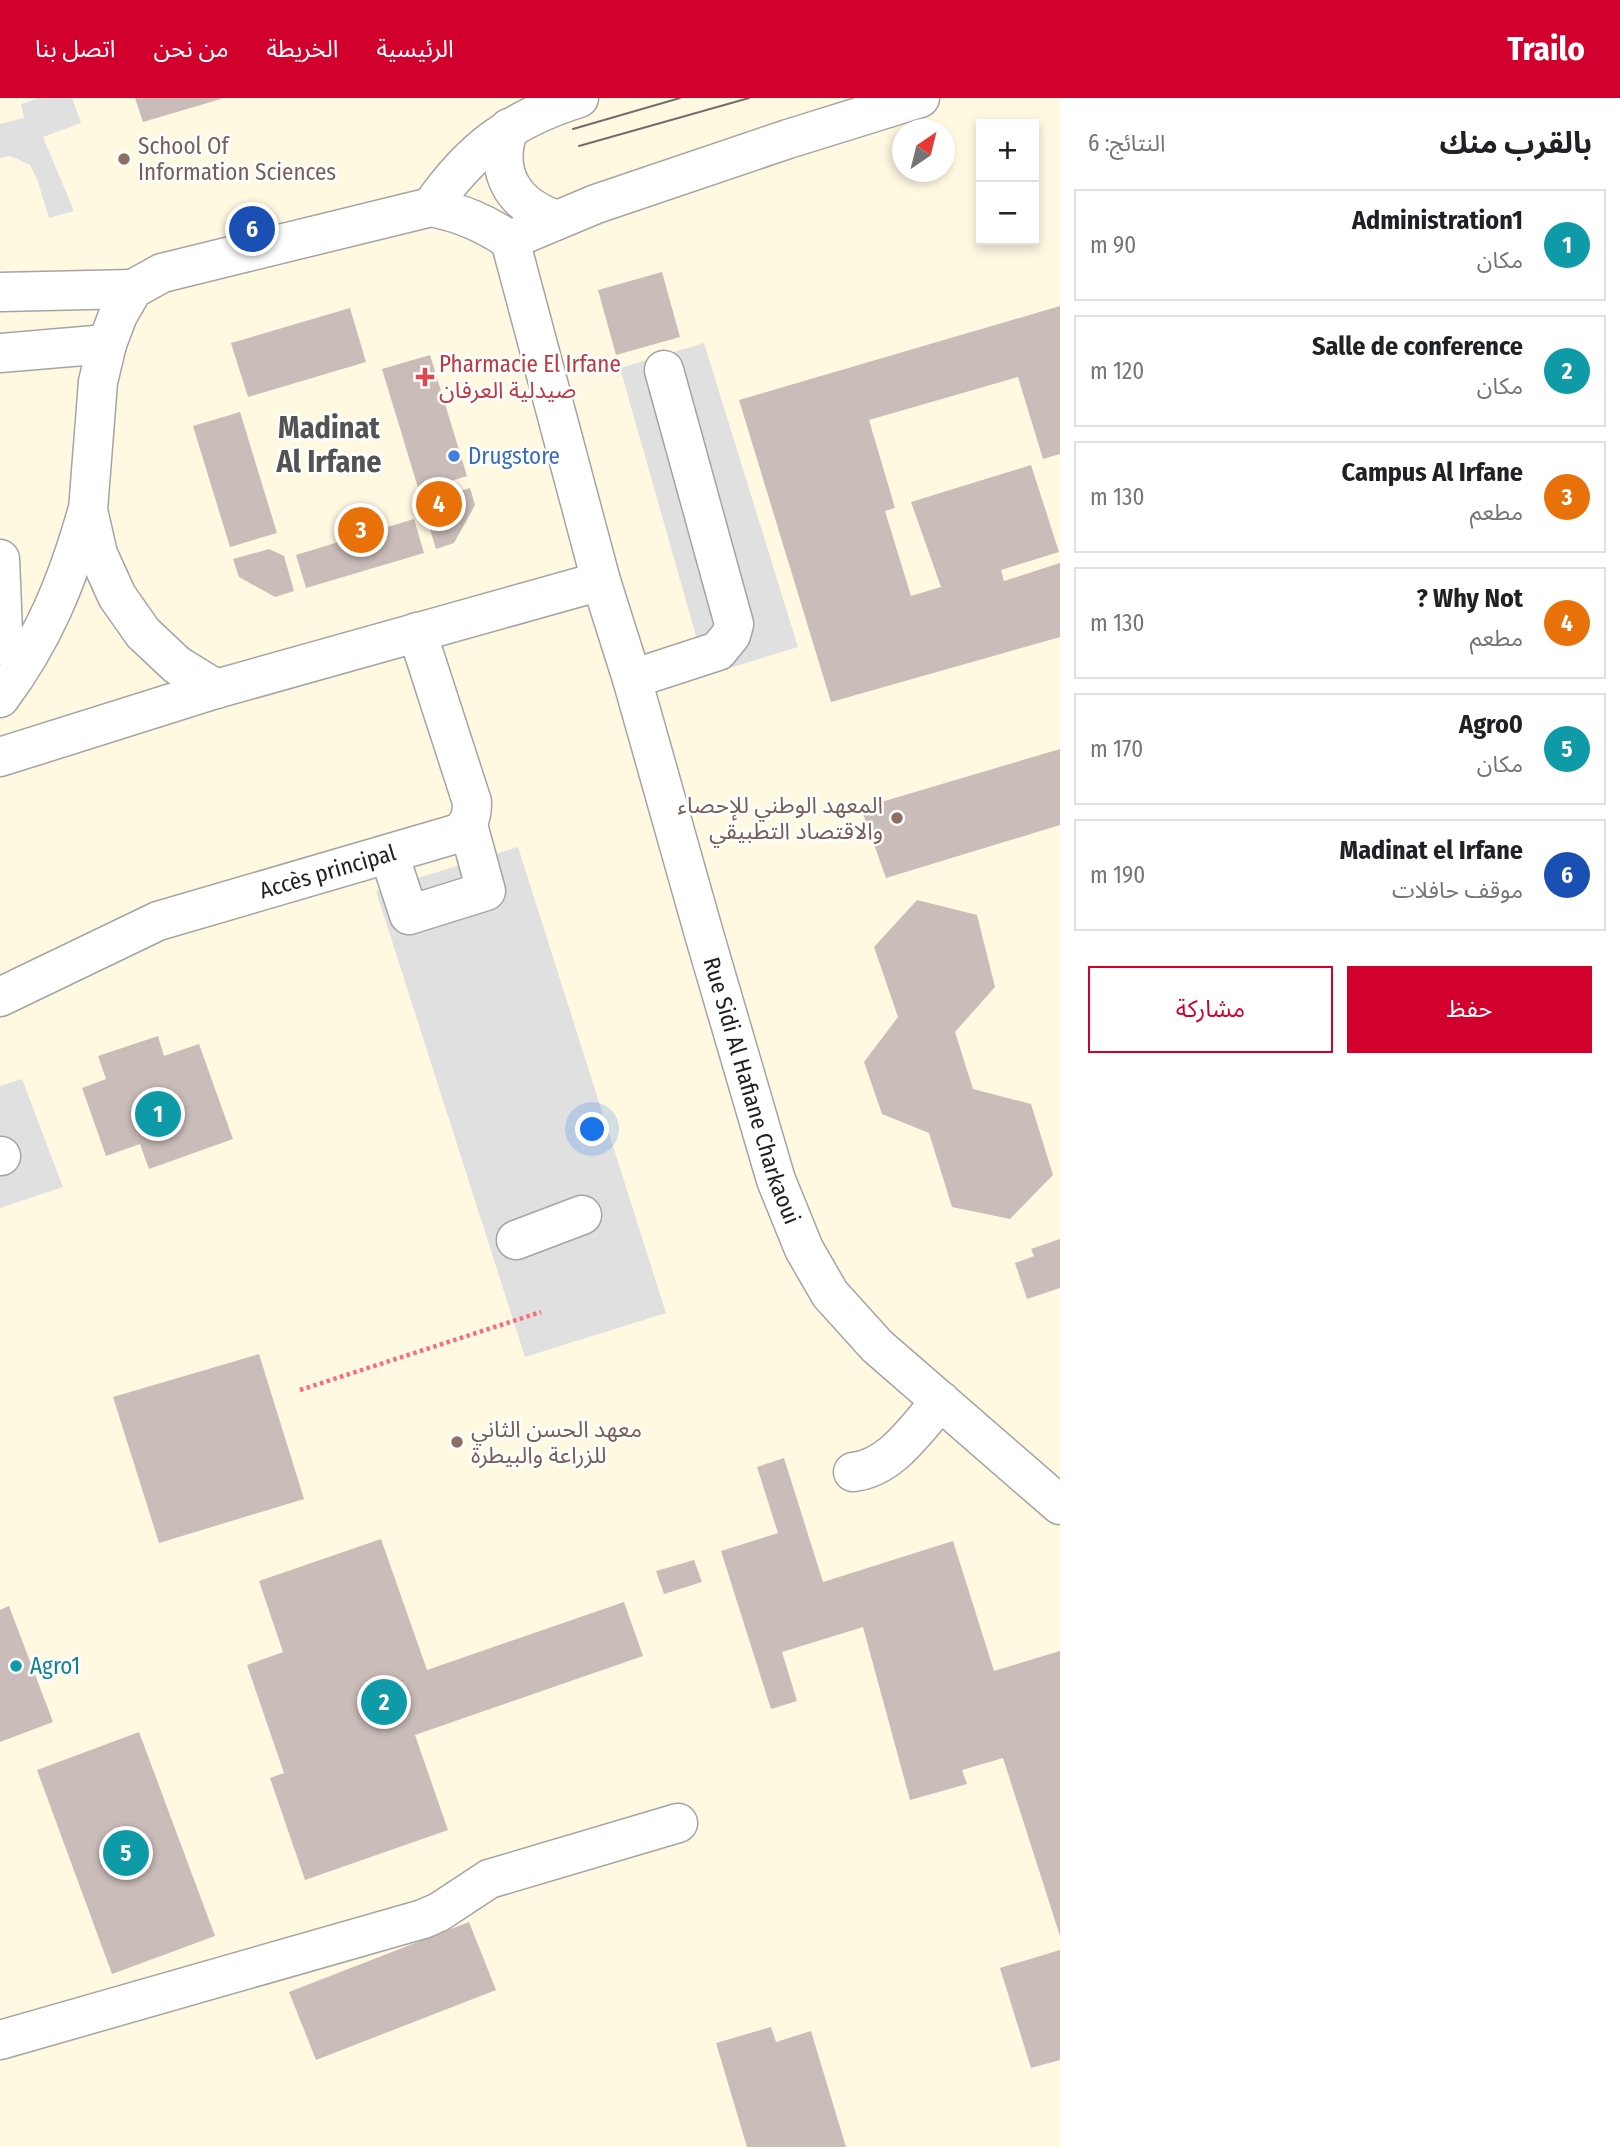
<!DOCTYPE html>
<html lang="ar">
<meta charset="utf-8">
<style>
:root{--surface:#fff;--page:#f2f2f2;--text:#202124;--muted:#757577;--line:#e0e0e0;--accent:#d1002d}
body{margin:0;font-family:"Fira Sans Condensed","Noto Sans Arabic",sans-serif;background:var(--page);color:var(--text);direction:rtl}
.controls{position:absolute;right:21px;top:21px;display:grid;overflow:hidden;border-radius:0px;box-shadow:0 4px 10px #0003}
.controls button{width:63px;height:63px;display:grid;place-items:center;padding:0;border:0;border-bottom:2px solid var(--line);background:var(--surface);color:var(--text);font:35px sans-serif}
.compass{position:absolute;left:892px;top:21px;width:63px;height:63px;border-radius:50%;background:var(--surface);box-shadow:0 4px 10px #0003;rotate:35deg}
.you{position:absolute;left:593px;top:1032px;width:24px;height:24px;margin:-18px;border:5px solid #fff;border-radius:50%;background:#1a73e8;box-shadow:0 0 0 10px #1a73e833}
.badge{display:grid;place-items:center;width:46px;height:46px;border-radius:50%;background:var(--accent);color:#fff;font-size:23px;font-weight:700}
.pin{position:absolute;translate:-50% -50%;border:4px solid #fff;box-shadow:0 2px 7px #0006}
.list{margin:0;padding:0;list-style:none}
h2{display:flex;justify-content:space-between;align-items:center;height:91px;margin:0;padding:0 28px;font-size:30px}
h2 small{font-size:23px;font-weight:400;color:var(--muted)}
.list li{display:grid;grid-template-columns:46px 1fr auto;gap:21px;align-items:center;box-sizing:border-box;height:112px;margin:0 14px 14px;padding:0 14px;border:2px solid var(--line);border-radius:0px}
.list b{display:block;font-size:26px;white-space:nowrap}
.list p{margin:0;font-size:23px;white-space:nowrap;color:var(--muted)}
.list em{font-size:23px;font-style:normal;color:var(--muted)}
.actions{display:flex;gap:14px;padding:21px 28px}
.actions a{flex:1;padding:16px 0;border:2px solid var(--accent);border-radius:0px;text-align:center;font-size:24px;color:var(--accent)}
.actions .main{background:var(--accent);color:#fff}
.map{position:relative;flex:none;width:1060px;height:2049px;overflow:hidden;direction:ltr}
header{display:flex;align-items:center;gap:42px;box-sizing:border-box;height:98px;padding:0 35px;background:var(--accent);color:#fff}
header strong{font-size:33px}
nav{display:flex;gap:38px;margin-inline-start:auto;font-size:24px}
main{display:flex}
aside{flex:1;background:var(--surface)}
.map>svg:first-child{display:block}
</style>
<header>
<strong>Trailo</strong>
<nav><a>الرئيسية</a><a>الخريطة</a><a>من نحن</a><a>اتصل بنا</a></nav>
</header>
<main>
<aside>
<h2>بالقرب منك<small>النتائج: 6</small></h2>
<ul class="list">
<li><span class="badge" style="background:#0f9aa8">1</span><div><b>Administration1</b><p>مكان</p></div><em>90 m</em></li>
<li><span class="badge" style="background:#0f9aa8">2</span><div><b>Salle de conference</b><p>مكان</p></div><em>120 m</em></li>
<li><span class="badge" style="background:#e8710a">3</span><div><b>Campus Al Irfane</b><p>مطعم</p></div><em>130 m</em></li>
<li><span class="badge" style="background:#e8710a">4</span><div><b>Why Not ?</b><p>مطعم</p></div><em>130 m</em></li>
<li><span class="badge" style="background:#0f9aa8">5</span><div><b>Agro0</b><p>مكان</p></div><em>170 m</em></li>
<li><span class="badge" style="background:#1a4fb4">6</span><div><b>Madinat el Irfane</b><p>موقف حافلات</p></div><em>190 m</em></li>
</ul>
<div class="actions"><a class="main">حفظ</a><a>مشاركة</a></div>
</aside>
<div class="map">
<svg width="1060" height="2049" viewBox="0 0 1060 2049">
<rect width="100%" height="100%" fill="#f2ebe6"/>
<!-- education -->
<path fill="#fff9e2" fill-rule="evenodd" d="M0 0H1060V2049H0ZM981 26H1034V142H981ZM902 32H944V74H902Z"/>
<!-- parking -->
<path fill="#e0e0e0" d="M39 0H72L81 25 43 39 74 113 49 120 37 81 30 67 10 58 0 60V26L24 20 21 6Z
M704 245 798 549 707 577 620 270Z
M518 749 666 1215 525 1259 376 793Z
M22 981 63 1089 0 1110V988Z"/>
<!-- building -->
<path fill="#cabcb9" d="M135 0H221V1L143 24Z
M662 174 680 239 616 257 598 192Z
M1060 208V356L1043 361 1018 279 869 322 895 410 885 413 911 498 941 489 911 404 1031 367 1059 454 1001 472 1004 483 1060 465V539L831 604 739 302Z
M350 210 366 264 248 299 231 245Z
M430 257 467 378 419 393 382 271Z
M240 314 277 435 230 449 193 328Z
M470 390 475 407 454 445 436 451 426 418 435 401Z
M414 421 424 455 306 490 296 457Z
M269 451 284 458 294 493 275 499 239 479 233 461Z
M1060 651V727L886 780 861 710Z
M917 802 977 817 995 889 955 934 973 991 1031 1006 1053 1077 1010 1121 952 1109 929 1035 882 1016 864 964 898 919 874 849Z
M158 938 164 958 199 946 233 1041 149 1071 140 1046 106 1058 82 990 106 981 98 958Z
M1060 1141V1190L1027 1201 1015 1165 1034 1158 1031 1151Z
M259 1256 304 1401 159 1445 113 1299Z
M784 1360 823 1484 953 1443 994 1573 1060 1553V1838L1003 1660 962 1672 967 1686 910 1702 863 1529 782 1554 797 1603 771 1611 721 1453 778 1435 757 1369Z
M381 1441 427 1572 624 1504 643 1558 415 1637 448 1732 305 1782 270 1680 284 1675 247 1567 283 1554 259 1483Z
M694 1462 702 1484 664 1496 656 1473Z
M9 1508 53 1624 0 1644V1512Z
M139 1634 215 1838 112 1876 37 1672Z
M469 1824 496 1892 316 1962 289 1894Z
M1060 1852V1962L1031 1970 1000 1870Z
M771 1929 776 1944 811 1933 846 2049H747L716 1945Z"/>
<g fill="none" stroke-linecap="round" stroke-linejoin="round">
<!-- minor casing -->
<g stroke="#a4a4a4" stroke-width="41">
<g id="minor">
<path d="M509 30C493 75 513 107 557 122"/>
<path d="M431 109C471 51 512 21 579 0"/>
<path d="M510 142 596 106 788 41 920 0"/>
<path d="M0 194 133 191"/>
<path d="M0 255 107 246"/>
<path d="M0 461 3 533 0 547"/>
<path d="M632 581 718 553 731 537 734 526 664 272"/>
<path id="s1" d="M216 591 177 567 143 535 117 498 98 456 88 412 98 284 107 246 118 217 133 191 162 175 431 109C461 115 484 125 510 142L601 483 632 581 704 836 776 1082 804 1151 830 1196 877 1248 1060 1407"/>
<path d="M0 600C44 541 67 484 87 414"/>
<path d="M0 659 216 591 601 483"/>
<path d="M389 756 409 817 486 793 468 727"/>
<path id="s2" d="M0 899 158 823 459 735C470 725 472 718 472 704L417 534"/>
<path d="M0 1058H1"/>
<path d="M516 1142 582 1117"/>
<path d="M853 1374C892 1370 916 1330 941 1303"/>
<path d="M0 1942 423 1821 439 1814 489 1781 678 1725"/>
</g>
</g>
<!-- path -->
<path stroke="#ff6a7b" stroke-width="4.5" stroke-dasharray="3.5 3.5" stroke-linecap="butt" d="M300 1292 541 1214"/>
<!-- minor -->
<use href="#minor" stroke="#fff" stroke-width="38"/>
<!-- tram -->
<path stroke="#6e6e6e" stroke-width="2" d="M573 31 680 0
M579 48 749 0"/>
</g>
<!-- markers -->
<g fill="#8d6e63" stroke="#fff" stroke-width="2.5">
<circle cx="124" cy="61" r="7"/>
<circle cx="897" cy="720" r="7"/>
<circle cx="457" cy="1344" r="7"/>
</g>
<path fill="#e0444e" stroke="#fff" stroke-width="2.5" d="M421.5 268.5h7v7h7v7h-7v7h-7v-7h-7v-7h7z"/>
<circle fill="#3f7fe0" stroke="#fff" stroke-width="2.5" cx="454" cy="358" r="7"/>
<circle fill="#0f9aa8" stroke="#fff" stroke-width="2.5" cx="16" cy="1568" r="7"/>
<g text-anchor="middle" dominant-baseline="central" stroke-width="5" stroke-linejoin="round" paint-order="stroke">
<!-- education labels -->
<g font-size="23" fill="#785e54" stroke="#fff" text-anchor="start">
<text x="138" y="48">School Of<tspan x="138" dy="26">Information Sciences</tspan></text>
<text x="883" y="707" text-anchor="end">المعهد الوطني للإحصاء<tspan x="883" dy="26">والاقتصاد التطبيقي</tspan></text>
<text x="471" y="1331">معهد الحسن الثاني<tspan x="471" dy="26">للزراعة والبيطرة</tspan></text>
</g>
<!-- health labels -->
<g font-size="23" fill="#be3a42" stroke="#fff" text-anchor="start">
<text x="439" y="266">Pharmacie El Irfane<tspan x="439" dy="26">صيدلية العرفان</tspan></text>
</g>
<!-- shop labels -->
<g font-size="23" fill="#366cbe" stroke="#fff" text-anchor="start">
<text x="468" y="358">Drugstore</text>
</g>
<!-- street labels -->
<g font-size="23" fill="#202020" stroke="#fff">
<text stroke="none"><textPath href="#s2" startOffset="352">Accès principal</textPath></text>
<text stroke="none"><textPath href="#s1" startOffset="1738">Rue Sidi Al Hafiane Charkaoui</textPath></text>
</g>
<!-- culture labels -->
<g font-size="23" fill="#0d838f" stroke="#fff" text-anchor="start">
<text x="30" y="1568">Agro1</text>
</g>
<!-- district labels -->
<g font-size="30" font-weight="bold" fill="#535353" stroke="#fff">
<text x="329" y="330">Madinat<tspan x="329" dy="34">Al Irfane</tspan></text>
</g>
</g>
</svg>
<div class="controls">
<button>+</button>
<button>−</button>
</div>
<svg class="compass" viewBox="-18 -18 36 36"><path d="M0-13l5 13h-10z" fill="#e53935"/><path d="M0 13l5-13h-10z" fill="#757577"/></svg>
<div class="you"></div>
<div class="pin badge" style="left:158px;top:1016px;background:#0f9aa8">1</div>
<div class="pin badge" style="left:384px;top:1604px;background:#0f9aa8">2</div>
<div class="pin badge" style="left:361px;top:432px;background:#e8710a">3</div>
<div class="pin badge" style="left:439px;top:406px;background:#e8710a">4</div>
<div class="pin badge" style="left:126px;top:1755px;background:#0f9aa8">5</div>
<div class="pin badge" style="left:252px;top:131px;background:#1a4fb4">6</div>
</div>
</main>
